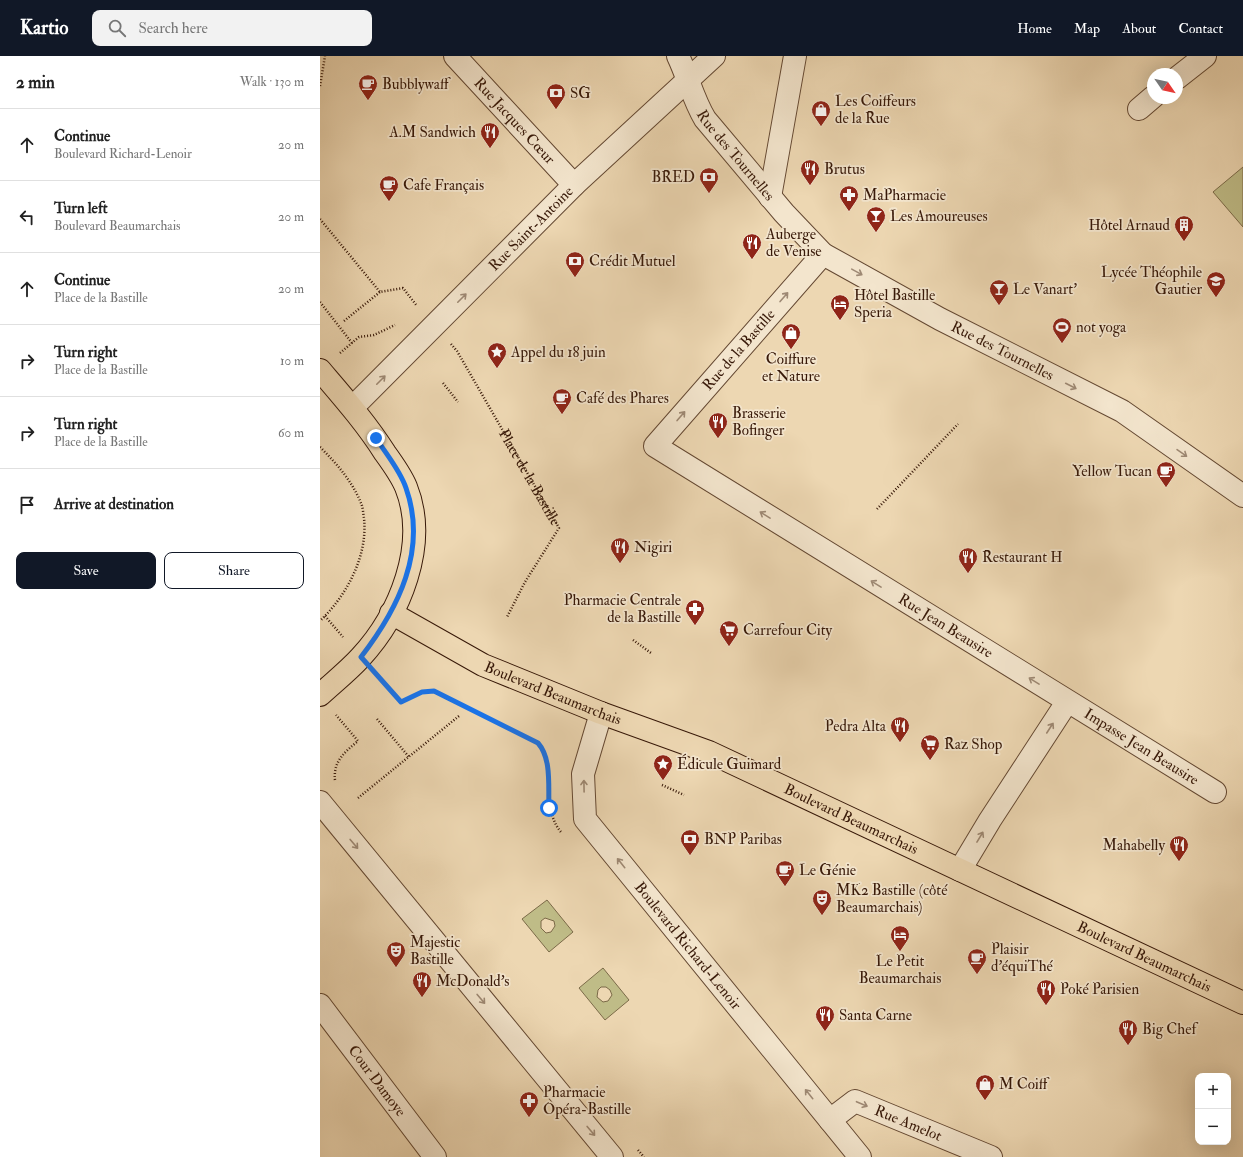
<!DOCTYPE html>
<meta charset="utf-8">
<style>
:root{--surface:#fff;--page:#f2f2f2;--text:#222;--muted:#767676;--line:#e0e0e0;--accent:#111827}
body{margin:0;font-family:"IM FELL Double Pica",serif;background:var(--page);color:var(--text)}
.controls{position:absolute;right:12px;bottom:12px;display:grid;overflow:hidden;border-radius:8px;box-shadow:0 4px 16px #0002}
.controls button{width:36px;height:36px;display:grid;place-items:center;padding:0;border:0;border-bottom:1px solid var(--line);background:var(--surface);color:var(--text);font:20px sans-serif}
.compass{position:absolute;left:827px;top:12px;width:36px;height:36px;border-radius:50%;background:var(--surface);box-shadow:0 4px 16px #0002;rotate:124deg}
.stop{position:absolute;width:12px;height:12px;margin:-9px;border:3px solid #1a73e8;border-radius:50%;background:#fff}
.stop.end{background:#1a73e8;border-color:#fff;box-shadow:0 1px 4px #0008}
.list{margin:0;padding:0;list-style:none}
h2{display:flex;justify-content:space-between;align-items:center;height:52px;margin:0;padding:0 16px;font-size:17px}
h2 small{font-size:13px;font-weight:400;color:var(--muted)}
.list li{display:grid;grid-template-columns:26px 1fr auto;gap:12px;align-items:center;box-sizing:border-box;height:72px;padding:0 16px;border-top:1px solid var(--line)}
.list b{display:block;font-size:15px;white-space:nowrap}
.list p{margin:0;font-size:13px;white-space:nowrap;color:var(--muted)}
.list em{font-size:13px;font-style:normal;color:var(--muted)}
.actions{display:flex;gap:8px;padding:12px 16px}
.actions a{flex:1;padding:9px 0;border:1px solid var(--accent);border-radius:8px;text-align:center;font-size:14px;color:var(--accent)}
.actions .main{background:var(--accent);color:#fff}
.icon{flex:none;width:22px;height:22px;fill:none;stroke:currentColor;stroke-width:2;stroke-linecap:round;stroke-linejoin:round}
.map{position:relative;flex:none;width:923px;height:1101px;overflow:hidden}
header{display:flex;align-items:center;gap:24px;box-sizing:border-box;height:56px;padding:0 20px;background:var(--accent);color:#fff}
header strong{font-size:19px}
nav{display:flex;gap:22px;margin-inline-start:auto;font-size:14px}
.search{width:280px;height:36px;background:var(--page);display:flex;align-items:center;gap:10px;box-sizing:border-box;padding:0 14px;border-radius:8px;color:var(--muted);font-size:15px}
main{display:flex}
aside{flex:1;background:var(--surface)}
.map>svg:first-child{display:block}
</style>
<header>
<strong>Kartio</strong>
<div class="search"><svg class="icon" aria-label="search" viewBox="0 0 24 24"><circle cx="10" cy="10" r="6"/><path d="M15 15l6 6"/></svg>Search here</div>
<nav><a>Home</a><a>Map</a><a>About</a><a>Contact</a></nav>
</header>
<main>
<aside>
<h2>2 min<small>Walk · 130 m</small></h2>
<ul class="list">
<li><svg class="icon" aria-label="ahead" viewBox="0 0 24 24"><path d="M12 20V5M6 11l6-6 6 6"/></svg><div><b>Continue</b><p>Boulevard Richard-Lenoir</p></div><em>20 m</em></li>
<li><svg class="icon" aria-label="left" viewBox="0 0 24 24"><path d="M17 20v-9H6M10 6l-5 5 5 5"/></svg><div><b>Turn left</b><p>Boulevard Beaumarchais</p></div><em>20 m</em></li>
<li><svg class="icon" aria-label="ahead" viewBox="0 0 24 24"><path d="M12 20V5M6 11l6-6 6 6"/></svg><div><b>Continue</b><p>Place de la Bastille</p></div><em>20 m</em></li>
<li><svg class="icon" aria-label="right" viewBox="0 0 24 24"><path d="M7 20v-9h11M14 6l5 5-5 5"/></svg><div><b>Turn right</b><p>Place de la Bastille</p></div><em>10 m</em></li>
<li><svg class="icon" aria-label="right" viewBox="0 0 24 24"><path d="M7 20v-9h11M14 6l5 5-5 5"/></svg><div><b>Turn right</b><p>Place de la Bastille</p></div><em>60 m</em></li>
<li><svg class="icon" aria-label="arrive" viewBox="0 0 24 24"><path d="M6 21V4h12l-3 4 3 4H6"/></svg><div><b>Arrive at destination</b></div></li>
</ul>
<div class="actions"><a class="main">Save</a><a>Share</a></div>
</aside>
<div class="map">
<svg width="923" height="1101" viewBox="0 0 923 1101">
<rect width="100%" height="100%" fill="#edd7b2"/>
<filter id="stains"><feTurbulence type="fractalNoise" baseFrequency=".005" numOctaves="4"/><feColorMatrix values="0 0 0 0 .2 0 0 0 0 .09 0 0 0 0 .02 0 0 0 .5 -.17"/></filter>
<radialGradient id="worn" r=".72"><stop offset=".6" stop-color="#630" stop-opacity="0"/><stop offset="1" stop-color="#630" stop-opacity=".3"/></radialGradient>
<!-- green -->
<path fill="#bfbc87" stroke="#7b6a48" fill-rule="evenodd" d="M923 111V171L893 136Z
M227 844 253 876 229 896 202 863ZM225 862 234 865 235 870 231 876 226 877 221 872V865Z
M283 912 309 944 285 964 259 932ZM281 931H286L290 934 292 939 288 945 283 946 277 941 278 934Z"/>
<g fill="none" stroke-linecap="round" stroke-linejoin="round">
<!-- minor casing -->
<g stroke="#644832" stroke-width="24">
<g id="minor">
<path id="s2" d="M135 0 254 129"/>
<path id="s3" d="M358 0C368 21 373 43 385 63L464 157 503 198 620 263 802 355 923 440"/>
<path d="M857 22 885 0"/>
<path d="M819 53 833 41"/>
<path d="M450 141 475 0"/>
<path id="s4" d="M503 198 335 390 895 736"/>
<path id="s5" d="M33 351 254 129 394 0"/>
<path id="s6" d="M281 657 263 718 265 763 540 1101"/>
<path d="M0 746 292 1101"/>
<path d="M640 814 670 764 747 646"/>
<path id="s7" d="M0 949 115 1101"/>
<path id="s8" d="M510 1064 535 1045 671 1101"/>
</g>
</g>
<!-- major casing -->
<g stroke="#371808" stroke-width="24">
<g id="major">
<path d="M0 314C23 341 46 367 65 397 73 408 81 419 86 431 109 488 80 559 40 602 28 615 13 627 0 639"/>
<path id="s9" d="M71 557 163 609 281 657 389 696 923 947"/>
</g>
</g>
<!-- path -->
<g stroke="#371808" stroke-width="2.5" stroke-dasharray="1 2" stroke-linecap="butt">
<path d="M0 30 5 0"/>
<path d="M0 163 60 236 83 232 97 250"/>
<path d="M0 246 32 287"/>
<path d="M24 265 60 236"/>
<path id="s1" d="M131 288 137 295 239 472 205 526 187 561"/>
<path d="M20 297 39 281 54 279 75 269"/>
<path d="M123 327 138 346"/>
<path d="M0 391C17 408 32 425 41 447 43 451 43 457 44 462 48 500 27 539 0 565"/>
<path d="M557 453 638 368"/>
<path d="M5 560 23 581"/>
<path d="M313 584 331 597"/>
<path d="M58 620 81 646 102 636 114 635 218 687C239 712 219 750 241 776"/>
<path d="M57 663 89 701"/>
<path d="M15 724C13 705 25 696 38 685L16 659"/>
<path d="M342 729 364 739"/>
<path d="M38 742 139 660"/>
<path d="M318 1094 324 1101"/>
</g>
<!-- minor -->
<use href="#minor" stroke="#f3e5cd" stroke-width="22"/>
<!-- major -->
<use href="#major" stroke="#edd7b2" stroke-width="22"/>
</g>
<!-- one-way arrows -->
<defs><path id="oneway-shaft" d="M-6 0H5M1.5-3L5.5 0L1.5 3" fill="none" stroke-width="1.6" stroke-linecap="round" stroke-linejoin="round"/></defs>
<g stroke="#9e8974">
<use href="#oneway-shaft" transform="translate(537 216) rotate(29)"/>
<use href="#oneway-shaft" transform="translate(464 241) rotate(-49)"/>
<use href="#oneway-shaft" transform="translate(142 242) rotate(-45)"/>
<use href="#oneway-shaft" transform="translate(61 324) rotate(-45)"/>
<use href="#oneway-shaft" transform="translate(751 330) rotate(27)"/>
<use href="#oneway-shaft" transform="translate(361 360) rotate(-49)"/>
<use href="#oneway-shaft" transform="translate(862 397) rotate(35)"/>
<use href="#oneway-shaft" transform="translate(445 459) rotate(-148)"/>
<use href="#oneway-shaft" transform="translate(556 528) rotate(-148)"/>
<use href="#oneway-shaft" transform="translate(714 625) rotate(-148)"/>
<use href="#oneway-shaft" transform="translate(730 672) rotate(-57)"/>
<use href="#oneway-shaft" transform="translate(264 730) rotate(-91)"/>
<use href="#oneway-shaft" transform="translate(660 781) rotate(-59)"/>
<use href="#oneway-shaft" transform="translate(34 788) rotate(50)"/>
<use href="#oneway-shaft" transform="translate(301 807) rotate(-129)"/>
<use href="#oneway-shaft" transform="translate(161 943) rotate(50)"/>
<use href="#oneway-shaft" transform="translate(489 1038) rotate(-129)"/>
<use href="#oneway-shaft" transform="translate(542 1048) rotate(23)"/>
<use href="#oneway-shaft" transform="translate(271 1075) rotate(50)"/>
</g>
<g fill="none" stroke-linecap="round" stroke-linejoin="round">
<!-- route -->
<path stroke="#1a73e8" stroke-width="5" d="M56 382C66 398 80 414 86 432 108 494 78 553 41 601L81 646 102 636 114 635 218 687C232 703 228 731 229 752"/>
</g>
<!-- icons -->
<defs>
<g id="cafe-pin" transform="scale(1)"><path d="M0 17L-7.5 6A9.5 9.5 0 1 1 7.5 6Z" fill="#8f2418" stroke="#f3e5cd"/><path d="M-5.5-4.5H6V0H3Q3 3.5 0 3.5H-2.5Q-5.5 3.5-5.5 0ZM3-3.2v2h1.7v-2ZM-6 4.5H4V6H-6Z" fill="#fff"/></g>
<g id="bank-pin" transform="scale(1)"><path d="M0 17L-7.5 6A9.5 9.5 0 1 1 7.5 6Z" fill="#8f2418" stroke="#f3e5cd"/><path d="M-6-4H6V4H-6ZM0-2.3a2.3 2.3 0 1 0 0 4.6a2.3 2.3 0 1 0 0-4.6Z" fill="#fff"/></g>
<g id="shop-pin" transform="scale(1)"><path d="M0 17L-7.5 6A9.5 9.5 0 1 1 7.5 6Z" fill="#8f2418" stroke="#f3e5cd"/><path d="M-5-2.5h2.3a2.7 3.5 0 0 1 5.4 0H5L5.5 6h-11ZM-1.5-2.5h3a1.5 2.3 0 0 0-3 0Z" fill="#fff"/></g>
<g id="restaurant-pin" transform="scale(1)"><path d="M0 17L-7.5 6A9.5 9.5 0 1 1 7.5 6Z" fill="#8f2418" stroke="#f3e5cd"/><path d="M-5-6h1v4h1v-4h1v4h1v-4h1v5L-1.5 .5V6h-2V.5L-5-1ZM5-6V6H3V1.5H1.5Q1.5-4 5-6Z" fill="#fff"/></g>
<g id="pharmacy-pin" transform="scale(1)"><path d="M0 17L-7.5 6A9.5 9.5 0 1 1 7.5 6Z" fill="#8f2418" stroke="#f3e5cd"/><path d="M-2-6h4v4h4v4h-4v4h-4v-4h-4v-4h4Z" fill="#fff"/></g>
<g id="bar-pin" transform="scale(1)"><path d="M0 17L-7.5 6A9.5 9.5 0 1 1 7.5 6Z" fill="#8f2418" stroke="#f3e5cd"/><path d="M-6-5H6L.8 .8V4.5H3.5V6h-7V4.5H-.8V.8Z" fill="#fff"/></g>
<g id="building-pin" transform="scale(1)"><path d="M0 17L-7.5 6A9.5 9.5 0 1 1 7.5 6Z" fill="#8f2418" stroke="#f3e5cd"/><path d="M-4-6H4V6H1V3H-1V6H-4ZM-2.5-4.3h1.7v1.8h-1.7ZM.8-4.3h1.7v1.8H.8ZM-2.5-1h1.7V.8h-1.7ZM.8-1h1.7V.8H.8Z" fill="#fff"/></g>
<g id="school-pin" transform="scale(1)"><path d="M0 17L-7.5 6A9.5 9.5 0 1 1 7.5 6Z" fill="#8f2418" stroke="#f3e5cd"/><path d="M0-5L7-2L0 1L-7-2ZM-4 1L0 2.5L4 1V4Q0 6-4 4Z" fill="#fff"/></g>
<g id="hotel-pin" transform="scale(1)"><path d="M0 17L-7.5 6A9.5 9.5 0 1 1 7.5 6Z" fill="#8f2418" stroke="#f3e5cd"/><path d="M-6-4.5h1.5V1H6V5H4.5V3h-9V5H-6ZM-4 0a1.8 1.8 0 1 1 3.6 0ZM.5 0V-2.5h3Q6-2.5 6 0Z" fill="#fff"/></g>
<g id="stadium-pin" transform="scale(1)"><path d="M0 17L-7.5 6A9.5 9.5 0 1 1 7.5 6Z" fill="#8f2418" stroke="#f3e5cd"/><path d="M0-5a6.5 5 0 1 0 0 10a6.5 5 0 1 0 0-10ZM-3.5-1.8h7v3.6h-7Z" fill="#fff"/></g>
<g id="sight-pin" transform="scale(1)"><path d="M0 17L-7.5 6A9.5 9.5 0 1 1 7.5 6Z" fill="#8f2418" stroke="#f3e5cd"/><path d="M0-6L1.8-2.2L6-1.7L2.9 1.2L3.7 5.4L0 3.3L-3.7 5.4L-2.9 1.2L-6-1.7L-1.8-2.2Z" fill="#fff"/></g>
<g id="supermarket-pin" transform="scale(1)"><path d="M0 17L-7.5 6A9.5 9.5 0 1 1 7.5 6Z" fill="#8f2418" stroke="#f3e5cd"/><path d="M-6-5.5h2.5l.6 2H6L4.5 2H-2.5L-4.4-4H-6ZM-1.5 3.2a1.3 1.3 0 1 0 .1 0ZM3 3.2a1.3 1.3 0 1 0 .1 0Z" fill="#fff"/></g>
<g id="theatre-pin" transform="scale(1)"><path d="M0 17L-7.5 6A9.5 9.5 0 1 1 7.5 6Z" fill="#8f2418" stroke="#f3e5cd"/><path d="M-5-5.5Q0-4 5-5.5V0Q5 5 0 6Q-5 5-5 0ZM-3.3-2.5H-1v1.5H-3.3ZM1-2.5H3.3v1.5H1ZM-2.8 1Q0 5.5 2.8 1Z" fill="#fff"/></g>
</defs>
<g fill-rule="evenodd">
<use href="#cafe-pin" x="48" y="28"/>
<use href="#bank-pin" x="236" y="37"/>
<use href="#shop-pin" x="501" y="54"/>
<use href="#restaurant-pin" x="170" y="76"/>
<use href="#restaurant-pin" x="490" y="113"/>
<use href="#bank-pin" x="389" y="121"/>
<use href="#cafe-pin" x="69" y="129"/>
<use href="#pharmacy-pin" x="529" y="139"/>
<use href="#bar-pin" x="556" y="160"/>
<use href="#building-pin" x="864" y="169"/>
<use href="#restaurant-pin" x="432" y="187"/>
<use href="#bank-pin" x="255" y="205"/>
<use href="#school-pin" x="896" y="225"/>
<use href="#bar-pin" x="679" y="233"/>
<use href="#hotel-pin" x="520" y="248"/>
<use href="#stadium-pin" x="742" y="271"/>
<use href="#shop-pin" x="471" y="277"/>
<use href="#sight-pin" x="177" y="296"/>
<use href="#cafe-pin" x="242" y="342"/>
<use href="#restaurant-pin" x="398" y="366"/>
<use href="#cafe-pin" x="846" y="415"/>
<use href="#restaurant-pin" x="300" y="491"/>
<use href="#restaurant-pin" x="648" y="501"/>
<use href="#pharmacy-pin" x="375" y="553"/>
<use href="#supermarket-pin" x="409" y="574"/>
<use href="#restaurant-pin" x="580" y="670"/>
<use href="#supermarket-pin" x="610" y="688"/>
<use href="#sight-pin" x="343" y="708"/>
<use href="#bank-pin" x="370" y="783"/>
<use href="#restaurant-pin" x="859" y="789"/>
<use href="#cafe-pin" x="465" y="814"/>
<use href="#theatre-pin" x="502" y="843"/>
<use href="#hotel-pin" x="580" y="879"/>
<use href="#theatre-pin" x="76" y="895"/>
<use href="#cafe-pin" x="657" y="902"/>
<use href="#restaurant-pin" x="102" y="925"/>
<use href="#restaurant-pin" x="726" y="933"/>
<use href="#restaurant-pin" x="505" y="959"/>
<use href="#restaurant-pin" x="808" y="973"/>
<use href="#shop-pin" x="665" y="1028"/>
<use href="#pharmacy-pin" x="209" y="1045"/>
</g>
<g text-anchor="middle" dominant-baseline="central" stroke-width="3.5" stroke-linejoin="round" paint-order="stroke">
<!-- poi labels -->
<g font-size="15" fill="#371808" stroke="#f3e5cd" text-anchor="start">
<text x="62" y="28">Bubblywaff</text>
<text x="250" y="37">SG</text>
<text x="515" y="45">Les Coiffeurs<tspan x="515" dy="17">de la Rue</tspan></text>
<text x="156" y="76" text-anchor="end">A.M Sandwich</text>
<text x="504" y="113">Brutus</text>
<text x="375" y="121" text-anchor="end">BRED</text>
<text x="83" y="129">Cafe Français</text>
<text x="543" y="139">MaPharmacie</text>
<text x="570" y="160">Les Amoureuses</text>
<text x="850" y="169" text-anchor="end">Hôtel Arnaud</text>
<text x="446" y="178">Auberge<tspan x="446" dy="17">de Venise</tspan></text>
<text x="269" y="205">Crédit Mutuel</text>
<text x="882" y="216" text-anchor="end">Lycée Théophile<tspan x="882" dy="17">Gautier</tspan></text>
<text x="693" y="233">Le Vanart'</text>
<text x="534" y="239">Hôtel Bastille<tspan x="534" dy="17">Speria</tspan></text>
<text x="756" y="271">not yoga</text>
<text x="191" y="296">Appel du 18 juin</text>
<text x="471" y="303" text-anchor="middle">Coiffure<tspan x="471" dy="17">et Nature</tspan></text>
<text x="256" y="342">Café des Phares</text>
<text x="412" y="357">Brasserie<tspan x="412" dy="17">Bofinger</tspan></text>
<text x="832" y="415" text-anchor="end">Yellow Tucan</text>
<text x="314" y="491">Nigiri</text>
<text x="662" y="501">Restaurant H</text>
<text x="361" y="544" text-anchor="end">Pharmacie Centrale<tspan x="361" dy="17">de la Bastille</tspan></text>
<text x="423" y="574">Carrefour City</text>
<text x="566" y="670" text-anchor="end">Pedra Alta</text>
<text x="624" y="688">Raz Shop</text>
<text x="357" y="708">Édicule Guimard</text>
<text x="384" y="783">BNP Paribas</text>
<text x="845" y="789" text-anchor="end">Mahabelly</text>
<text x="479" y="814">Le Génie</text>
<text x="516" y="834">MK2 Bastille (côté<tspan x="516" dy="17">Beaumarchais)</tspan></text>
<text x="90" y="886">Majestic<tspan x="90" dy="17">Bastille</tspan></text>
<text x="671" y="893">Plaisir<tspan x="671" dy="17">d'équiThé</tspan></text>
<text x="580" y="905" text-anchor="middle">Le Petit<tspan x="580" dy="17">Beaumarchais</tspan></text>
<text x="116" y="925">McDonald's</text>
<text x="740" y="933">Poké Parisien</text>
<text x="519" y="959">Santa Carne</text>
<text x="822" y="973">Big Chef</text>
<text x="679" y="1028">M Coiff</text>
<text x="223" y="1036">Pharmacie<tspan x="223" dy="17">Opéra-Bastille</tspan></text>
</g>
<!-- street labels -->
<g font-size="15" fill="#371808" stroke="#f3e5cd">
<text stroke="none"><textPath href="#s2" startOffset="88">Rue Jacques Cœur</textPath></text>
<text stroke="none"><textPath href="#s3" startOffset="116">Rue des Tournelles</textPath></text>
<text stroke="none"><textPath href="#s5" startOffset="252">Rue Saint-Antoine</textPath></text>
<text transform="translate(419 294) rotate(-49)">Rue de la Bastille</text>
<text stroke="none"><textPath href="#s3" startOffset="452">Rue des Tournelles</textPath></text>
<text stroke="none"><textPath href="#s1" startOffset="155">Place de la Bastille</textPath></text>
<text stroke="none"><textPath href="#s4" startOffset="597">Rue Jean Beausire</textPath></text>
<text stroke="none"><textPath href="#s9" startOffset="181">Boulevard Beaumarchais</textPath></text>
<text stroke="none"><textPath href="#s4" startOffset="827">Impasse Jean Beausire</textPath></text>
<text stroke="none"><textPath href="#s9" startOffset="505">Boulevard Beaumarchais</textPath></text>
<text stroke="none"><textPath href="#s6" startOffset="272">Boulevard Richard-Lenoir</textPath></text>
<text stroke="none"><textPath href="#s9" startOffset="829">Boulevard Beaumarchais</textPath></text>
<text stroke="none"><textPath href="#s7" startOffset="95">Cour Damoye</textPath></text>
<text stroke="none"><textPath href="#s8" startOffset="89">Rue Amelot</textPath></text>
</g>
</g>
<rect width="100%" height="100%" filter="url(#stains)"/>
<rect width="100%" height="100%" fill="url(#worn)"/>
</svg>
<div class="controls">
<button>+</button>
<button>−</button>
</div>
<svg class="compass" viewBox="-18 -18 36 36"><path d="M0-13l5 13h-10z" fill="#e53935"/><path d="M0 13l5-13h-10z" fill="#767676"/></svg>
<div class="stop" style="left:229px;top:752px"></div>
<div class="stop end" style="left:56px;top:382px"></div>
</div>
</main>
